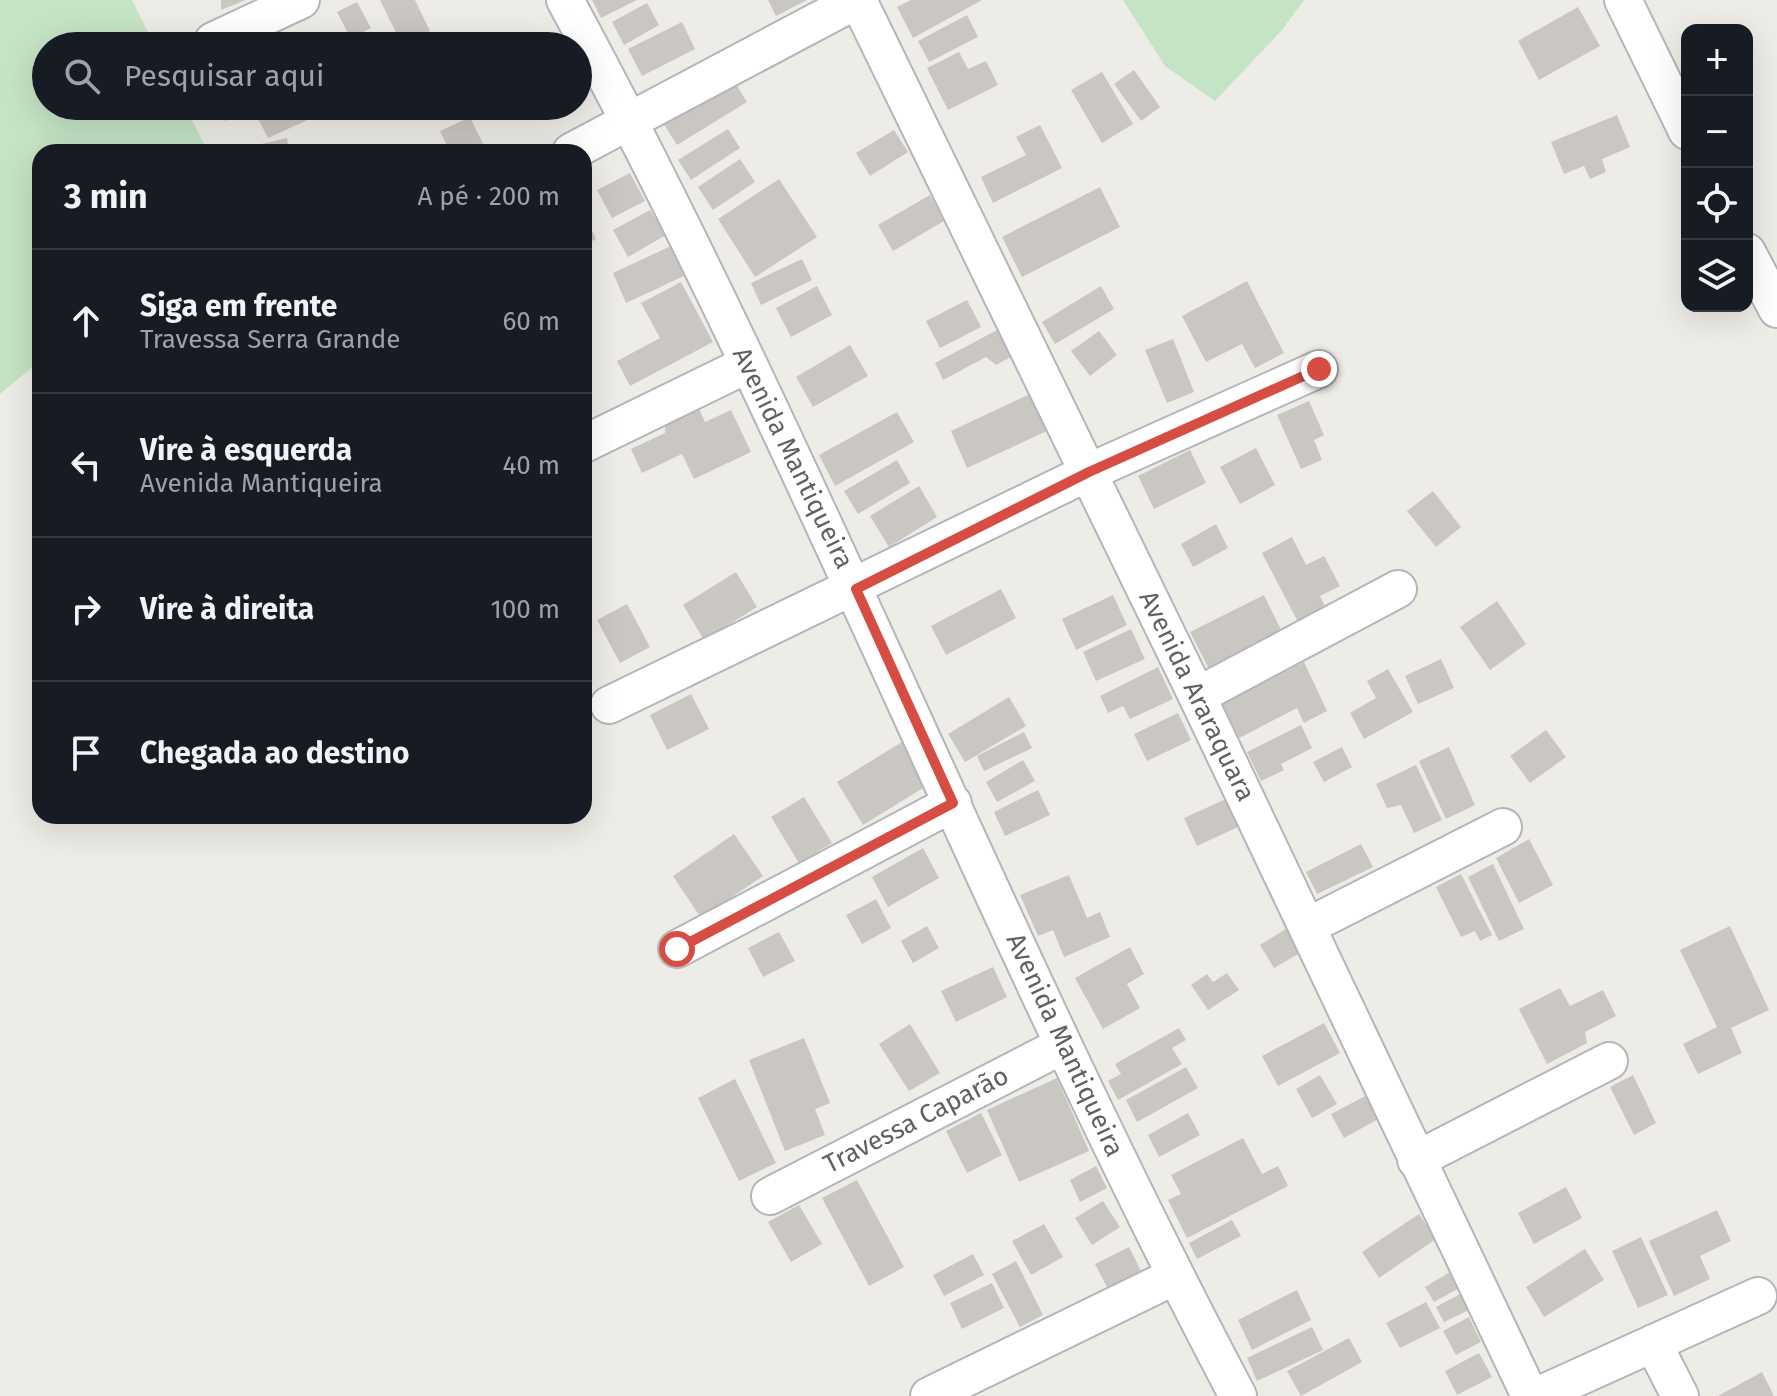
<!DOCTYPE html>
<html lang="pt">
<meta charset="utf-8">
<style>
:root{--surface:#171b24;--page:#20242c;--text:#f1f3f6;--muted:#9ea1a6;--line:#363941}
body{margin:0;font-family:"Fira Sans",sans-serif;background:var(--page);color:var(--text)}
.controls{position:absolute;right:24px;top:24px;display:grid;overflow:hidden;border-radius:16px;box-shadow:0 8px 32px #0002}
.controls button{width:72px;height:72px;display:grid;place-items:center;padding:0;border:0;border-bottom:2px solid var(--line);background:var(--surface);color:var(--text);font:40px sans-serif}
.stop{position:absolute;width:24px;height:24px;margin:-18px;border:6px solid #d64d43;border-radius:50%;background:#fff}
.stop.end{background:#d64d43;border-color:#fff;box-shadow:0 2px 8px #0008}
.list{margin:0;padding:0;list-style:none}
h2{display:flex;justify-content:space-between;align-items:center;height:104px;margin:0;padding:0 32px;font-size:34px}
h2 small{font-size:26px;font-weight:400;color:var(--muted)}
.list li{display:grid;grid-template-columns:52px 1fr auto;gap:24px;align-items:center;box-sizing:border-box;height:144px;padding:0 32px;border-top:2px solid var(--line)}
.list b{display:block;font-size:30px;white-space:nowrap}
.list p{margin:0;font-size:26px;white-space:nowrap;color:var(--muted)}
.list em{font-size:26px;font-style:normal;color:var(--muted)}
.icon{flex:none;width:44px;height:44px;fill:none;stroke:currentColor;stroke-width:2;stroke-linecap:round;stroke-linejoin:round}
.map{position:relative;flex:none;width:1777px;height:1396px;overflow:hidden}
.search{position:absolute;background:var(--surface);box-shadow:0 8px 32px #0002;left:32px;top:32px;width:560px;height:88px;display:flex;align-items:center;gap:20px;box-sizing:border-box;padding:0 28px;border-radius:44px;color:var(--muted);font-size:30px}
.panel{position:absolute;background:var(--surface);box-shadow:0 8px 32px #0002;left:32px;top:144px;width:560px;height:680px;border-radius:24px}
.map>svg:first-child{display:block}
</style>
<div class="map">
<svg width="1777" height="1396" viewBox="0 0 1777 1396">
<rect width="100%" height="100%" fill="#eeece6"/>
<!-- green -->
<path fill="#c5e3c5" d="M0 0H132L155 46H46V106H185L208 152H40V361L0 394Z
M1123 0H1304L1282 30 1215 101 1165 66Z"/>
<!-- building -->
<path fill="#cac7c2" d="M221 0H246L221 10Z
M380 0H415L430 31 402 45Z
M592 0H637L601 18Z
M768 0H807L776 16Z
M911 0H982L913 38 897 7Z
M357 2 371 28 351 39 337 12Z
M647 3 659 25 624 45 612 22Z
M1578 7 1600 46 1539 80 1518 41Z
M967 15 978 37 929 62 918 41Z
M682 22 695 49 642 76 628 49Z
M959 52 968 69 986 61 998 85 948 110 927 68Z
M1134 70 1160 107 1141 121 1114 84Z
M1102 72 1133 124 1102 143 1071 90Z
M734 81 747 102 677 145 663 123Z
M218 106H309L314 117 268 138 252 107 225 121Z
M1617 115 1630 147 1602 159 1606 172 1590 179 1584 166 1564 174 1551 142Z
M470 117 487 152H450L440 131Z
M1040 125 1062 168 993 203 981 177 1026 155 1016 137Z
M728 129 740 148 691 180 678 160Z
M894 130 908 152 870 176 856 153Z
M287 138 289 150 286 152H227Z
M740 159 755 182 713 210 698 187Z
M630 173 645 201 612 218 597 190Z
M779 179 817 237 755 277 718 219Z
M1100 187 1120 227 1022 277 1002 237Z
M930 195 944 221 893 251 878 225Z
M650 210 666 235 628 257 613 230Z
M584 213 596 239 584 245Z
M671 246 684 276 626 303 613 273Z
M802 259 812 280 761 305 751 283Z
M1247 281 1284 353 1255 368 1242 344 1206 362 1182 316Z
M681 282 713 342 630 386 617 361 660 338 641 303Z
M817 286 832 315 791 337 776 308Z
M1101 286 1114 309 1055 344 1042 322Z
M967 300 981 327 940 348 926 321Z
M997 330 1011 357 996 365 986 357 943 380 935 363Z
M1099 331 1117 355 1090 376 1071 351Z
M1173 339 1194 392 1167 403 1145 350Z
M850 345 868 376 813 407 796 377Z
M1030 394 1047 431 967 468 951 431Z
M1309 401 1324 435 1314 440 1322 460 1301 469 1277 415Z
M697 404 705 422 731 410 751 452 694 479 682 454 642 473 631 449 665 433V420Z
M897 412 914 442 835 486 819 455Z
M1256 448 1275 485 1240 504 1220 467Z
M1190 450 1206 483 1154 509 1138 476Z
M897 460 910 483 858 514 844 491Z
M919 486 937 517 889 547 870 516Z
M1433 491 1461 527 1436 547 1407 511Z
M1216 524 1228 548 1193 567 1181 544Z
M1292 537 1306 565 1324 556 1340 586 1320 596 1326 608 1298 622 1262 553Z
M736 572 757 607 704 640 683 605Z
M1001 589 1016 618 946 655 931 626Z
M1113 595 1127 625 1076 650 1062 619Z
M1264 595 1282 632 1209 669 1190 632Z
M1497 601 1526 644 1490 670 1460 627Z
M627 604 650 647 620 663 597 620Z
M1131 629 1145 659 1096 681 1083 652Z
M1441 659 1454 688 1418 704 1405 676Z
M1304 662 1327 711 1304 723 1297 708 1239 738 1222 704Z
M1158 667 1173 699 1130 719 1123 706 1108 713 1100 696Z
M1388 669 1413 712 1364 739 1350 713 1376 698 1367 681Z
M691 694 709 729 667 750 650 715Z
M1009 697 1026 726 965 762 948 734Z
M1178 713 1191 740 1147 761 1134 734Z
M1301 725 1312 748 1281 764 1284 770 1261 781 1247 752Z
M1546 730 1566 757 1530 783 1510 756Z
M1024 732 1032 748 984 771 977 756Z
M902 742 928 785 863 825 837 782Z
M1342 747 1352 767 1324 782 1313 762Z
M1449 747 1475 805 1446 819 1419 761Z
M1023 760 1035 781 997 802 986 782Z
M1416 765 1442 820 1414 833 1401 805 1387 808 1376 784Z
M1038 790 1050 815 1005 836 994 812Z
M804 797 832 843 799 863 771 817Z
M1226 799 1238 827 1197 846 1184 818Z
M734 834 763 876 701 918 673 876Z
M1529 839 1553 885 1519 903 1496 858Z
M1361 844 1373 867 1317 894 1306 872Z
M923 848 939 878 888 907 872 877Z
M1493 864 1524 929 1499 941 1468 877Z
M1461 874 1492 935 1480 941 1475 931 1461 937 1436 887Z
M1069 875 1087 918 1100 912 1110 937 1064 957 1053 930 1038 936 1020 895Z
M876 899 891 928 862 944 846 915Z
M927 926 939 948 913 963 901 941Z
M1730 926 1769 1010 1731 1028 1742 1053 1698 1074 1683 1044 1717 1027 1680 950Z
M1286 929 1300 953 1274 968 1260 945Z
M779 932 795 961 763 977 748 948Z
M1130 947 1144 974 1127 984 1140 1008 1103 1029 1075 978Z
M993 967 1007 997 956 1022 941 991Z
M1227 973 1239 990 1208 1010 1191 985 1207 974 1213 982Z
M1560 988 1570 1006 1603 990 1616 1016 1585 1032 1587 1043 1547 1064 1519 1009Z
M1324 1023 1340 1053 1278 1086 1262 1056Z
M910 1024 940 1073 909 1091 879 1044Z
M1179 1028 1186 1040 1172 1048 1182 1064 1118 1100 1108 1081 1121 1074 1115 1064Z
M804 1038 830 1103 815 1109 825 1135 785 1151 749 1060Z
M1186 1067 1198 1088 1137 1122 1126 1100Z
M1320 1075 1337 1104 1312 1118 1296 1089Z
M1633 1075 1656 1123 1634 1135 1610 1087Z
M1057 1078 1089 1151 1019 1182 987 1110Z
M735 1079 776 1163 739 1181 698 1098Z
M1369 1094 1382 1117 1344 1138 1331 1114Z
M981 1113 1002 1155 967 1173 946 1131Z
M1188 1113 1200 1135 1159 1157 1148 1135Z
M1243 1138 1262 1174 1278 1166 1288 1186 1187 1238 1168 1200 1181 1194 1171 1175Z
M1096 1166 1107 1188 1080 1202 1070 1180Z
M857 1180 904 1267 869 1286 822 1198Z
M1566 1187 1582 1218 1534 1244 1518 1213Z
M1103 1201 1120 1227 1092 1245 1075 1218Z
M799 1205 822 1244 791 1262 768 1222Z
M1717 1210 1731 1241 1700 1256 1710 1279 1674 1296 1649 1241Z
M1419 1214 1436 1239 1379 1278 1362 1252Z
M1232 1220 1241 1236 1197 1259 1189 1243Z
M1044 1224 1063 1257 1031 1275 1012 1241Z
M1641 1237 1668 1295 1638 1308 1612 1251Z
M1129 1247 1141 1271 1108 1289 1095 1264Z
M1585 1249 1604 1280 1544 1317 1526 1287Z
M973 1254 984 1275 944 1296 933 1275Z
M1016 1261 1043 1315 1020 1327 992 1274Z
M1452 1271 1461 1287 1434 1302 1425 1287Z
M992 1283 1004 1308 962 1329 950 1303Z
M1297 1290 1311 1320 1252 1350 1238 1320Z
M1460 1294 1469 1310 1444 1322 1436 1307Z
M1426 1302 1440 1328 1400 1348 1386 1323Z
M1469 1317 1481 1342 1456 1355 1443 1331Z
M1312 1327 1323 1350 1257 1381 1247 1358Z
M1349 1338 1362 1362 1301 1396 1287 1371Z
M1479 1353 1492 1377 1457 1395 1445 1371Z
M1762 1372 1774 1396H1718Z"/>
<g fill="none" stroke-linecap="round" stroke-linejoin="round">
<!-- minor casing -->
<g stroke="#b3b6b9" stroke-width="40">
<path id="minor" d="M565 0C811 455 996 939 1238 1396
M858 0 1197 696 1530 1396
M1623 0 1687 131
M213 41 301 0
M571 152 857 0
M1747 252 1777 309
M584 444 748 364
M1197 696 1398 589
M609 705 1089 472 1319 369
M1308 926 1503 827
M677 949 953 803
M1416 1160 1609 1061
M770 1196 1063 1045
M1653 1343 1680 1396
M929 1396 1175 1276
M1537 1396 1758 1296"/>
</g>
<!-- minor -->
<use href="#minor" stroke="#fff" stroke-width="36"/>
</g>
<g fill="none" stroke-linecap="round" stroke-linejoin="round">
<!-- route -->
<path stroke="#d64d43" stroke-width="10" d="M677 949 953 803 856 589 1089 472 1319 369"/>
</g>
<g text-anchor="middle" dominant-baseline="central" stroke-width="8" stroke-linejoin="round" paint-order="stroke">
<!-- street labels -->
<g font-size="26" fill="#5d6164" stroke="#fff">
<text transform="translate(793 458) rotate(64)">Avenida Mantiqueira</text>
<text transform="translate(1197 696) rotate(64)">Avenida Araraquara</text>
<text transform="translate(1065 1045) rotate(65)">Avenida Mantiqueira</text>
<text transform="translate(916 1120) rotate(-27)">Travessa Caparão</text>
</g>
</g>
</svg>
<div class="controls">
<button>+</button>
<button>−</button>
<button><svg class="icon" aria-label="locate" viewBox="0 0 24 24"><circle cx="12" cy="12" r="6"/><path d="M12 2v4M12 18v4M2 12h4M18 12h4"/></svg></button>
<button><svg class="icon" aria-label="layers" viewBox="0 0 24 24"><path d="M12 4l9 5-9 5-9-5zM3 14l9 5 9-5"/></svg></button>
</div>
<div class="stop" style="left:677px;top:949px"></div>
<div class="stop end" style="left:1319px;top:369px"></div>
<div class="search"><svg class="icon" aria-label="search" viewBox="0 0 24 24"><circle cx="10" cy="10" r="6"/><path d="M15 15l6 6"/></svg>Pesquisar aqui</div>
<section class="panel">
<h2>3 min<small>A pé · 200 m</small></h2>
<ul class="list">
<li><svg class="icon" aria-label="ahead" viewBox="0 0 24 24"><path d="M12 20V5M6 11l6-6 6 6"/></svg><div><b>Siga em frente</b><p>Travessa Serra Grande</p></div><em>60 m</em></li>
<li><svg class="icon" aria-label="left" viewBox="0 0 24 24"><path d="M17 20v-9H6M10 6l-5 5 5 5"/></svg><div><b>Vire à esquerda</b><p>Avenida Mantiqueira</p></div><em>40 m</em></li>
<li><svg class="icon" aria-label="right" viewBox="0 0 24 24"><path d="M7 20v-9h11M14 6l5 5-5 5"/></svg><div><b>Vire à direita</b></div><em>100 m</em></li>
<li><svg class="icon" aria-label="arrive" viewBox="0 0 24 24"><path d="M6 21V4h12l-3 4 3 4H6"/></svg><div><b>Chegada ao destino</b></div></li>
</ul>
</section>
</div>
